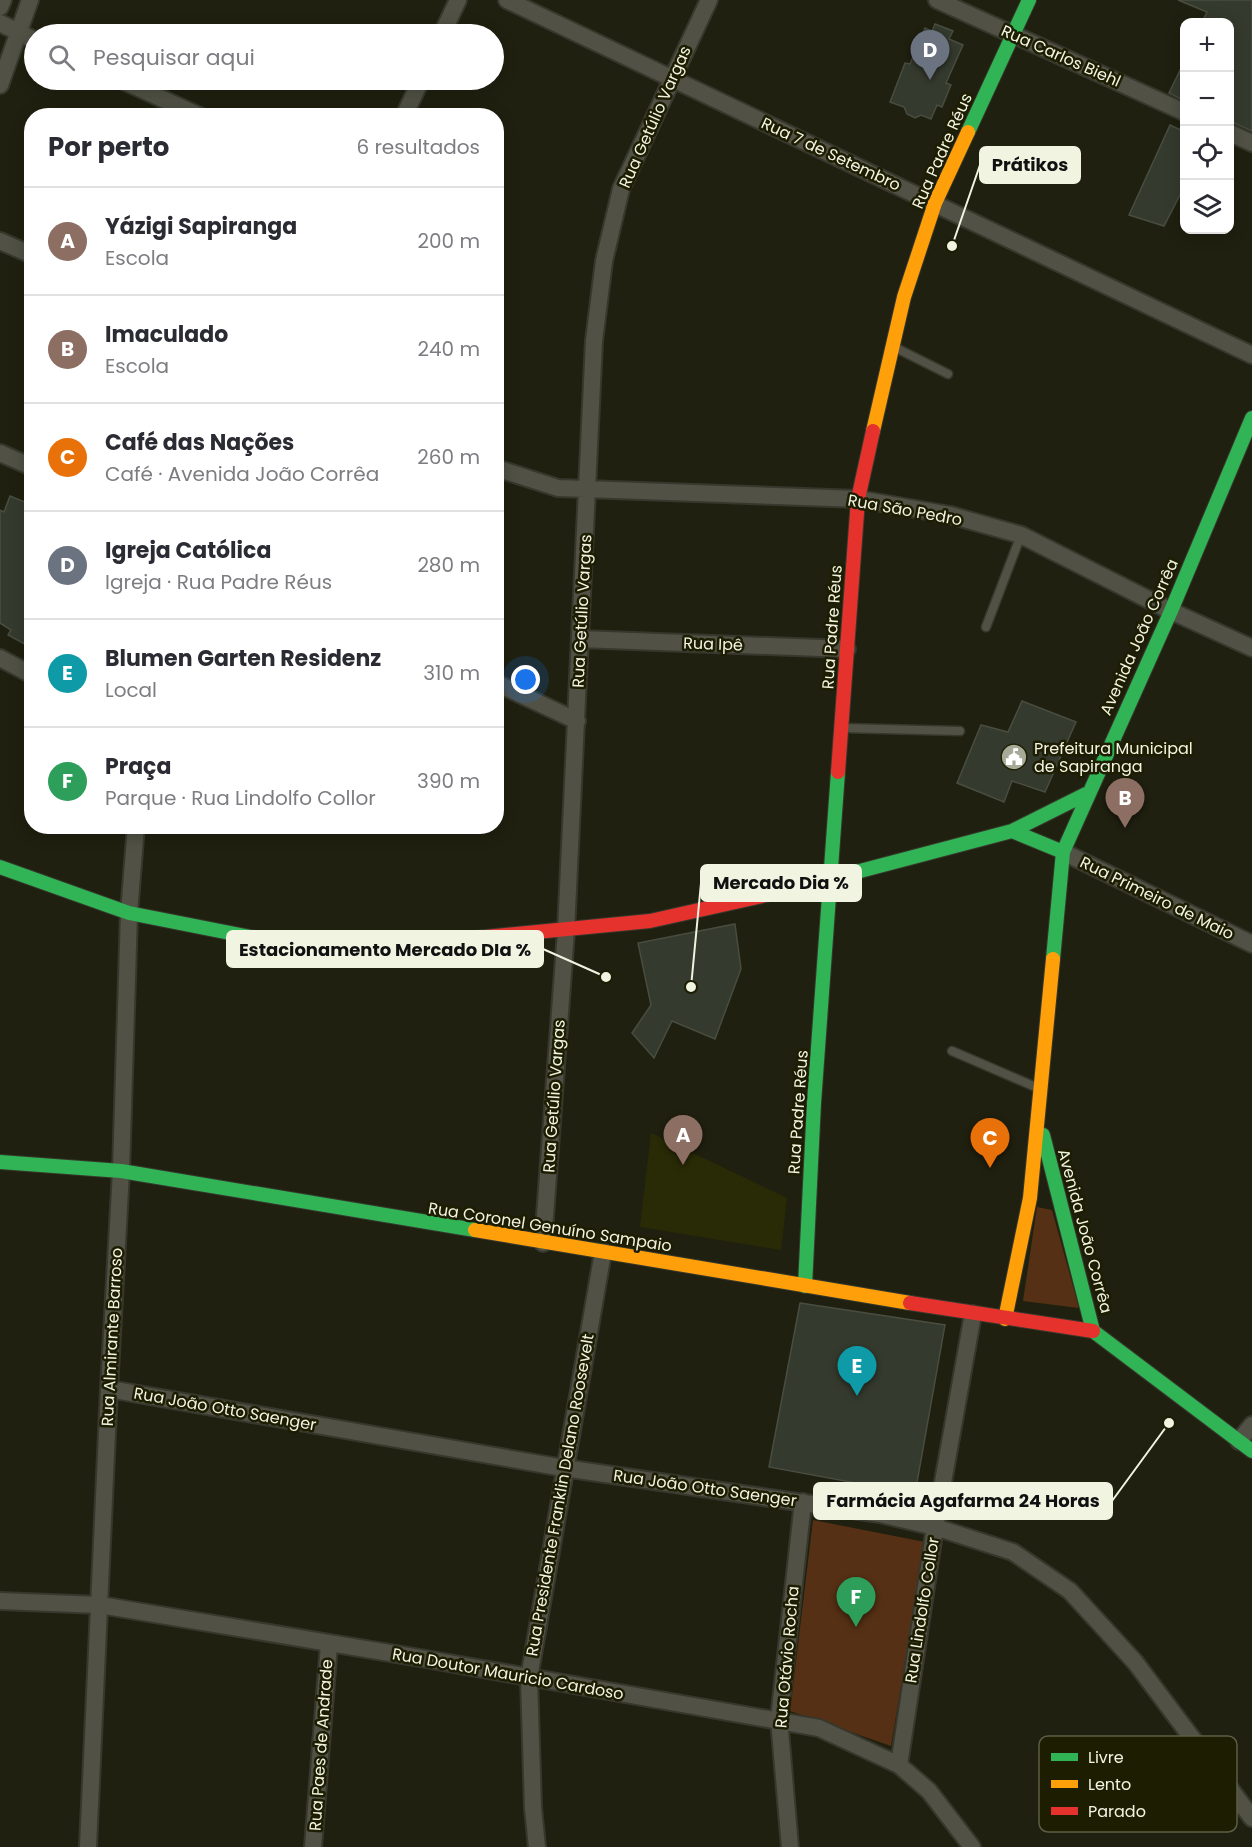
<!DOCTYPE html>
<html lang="pt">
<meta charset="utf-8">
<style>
:root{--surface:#fff;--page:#f2f2f3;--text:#2b2b33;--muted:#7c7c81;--line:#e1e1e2;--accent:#1a73e8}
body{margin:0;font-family:Poppins,sans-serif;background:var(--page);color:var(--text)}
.controls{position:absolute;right:18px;top:18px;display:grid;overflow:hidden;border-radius:12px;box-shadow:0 3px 15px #0003}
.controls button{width:54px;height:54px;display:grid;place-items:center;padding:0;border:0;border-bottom:2px solid var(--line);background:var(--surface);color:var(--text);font:30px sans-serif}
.you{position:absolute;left:526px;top:680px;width:21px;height:21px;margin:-15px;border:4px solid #fff;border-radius:50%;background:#1a73e8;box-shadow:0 0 0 9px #1a73e833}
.badge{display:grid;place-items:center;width:39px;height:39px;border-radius:50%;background:var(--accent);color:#fff;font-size:20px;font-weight:700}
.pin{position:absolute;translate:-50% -50px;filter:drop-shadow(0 2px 3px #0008)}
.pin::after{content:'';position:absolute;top:32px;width:21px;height:18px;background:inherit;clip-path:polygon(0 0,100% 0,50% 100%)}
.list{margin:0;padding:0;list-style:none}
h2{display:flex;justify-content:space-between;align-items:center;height:78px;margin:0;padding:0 24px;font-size:26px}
h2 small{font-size:20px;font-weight:400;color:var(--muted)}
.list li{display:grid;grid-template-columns:39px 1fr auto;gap:18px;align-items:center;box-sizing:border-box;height:108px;padding:0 24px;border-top:2px solid var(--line)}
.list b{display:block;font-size:22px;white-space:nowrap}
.list p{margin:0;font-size:20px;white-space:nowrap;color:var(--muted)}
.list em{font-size:20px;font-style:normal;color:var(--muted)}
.icon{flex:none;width:33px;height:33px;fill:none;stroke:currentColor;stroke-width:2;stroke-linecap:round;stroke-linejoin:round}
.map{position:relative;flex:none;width:1252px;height:1847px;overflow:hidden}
.search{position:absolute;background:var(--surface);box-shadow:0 3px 15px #0003;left:24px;top:24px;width:480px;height:66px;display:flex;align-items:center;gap:15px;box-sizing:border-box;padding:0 21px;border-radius:33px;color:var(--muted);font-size:22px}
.panel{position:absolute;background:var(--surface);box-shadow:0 3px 15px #0003;left:24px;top:108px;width:480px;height:726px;border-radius:24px}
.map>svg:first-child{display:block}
</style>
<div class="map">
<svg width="1252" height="1847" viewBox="0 0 1252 1847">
<rect width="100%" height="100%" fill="#1f200f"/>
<!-- built -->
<path fill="#292b06" d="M651 1133 787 1198 781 1250 640 1227Z"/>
<!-- green -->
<path fill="#563014" d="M1037 1207 1052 1210 1079 1308 1023 1301Z
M813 1520 925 1542 891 1746 790 1711Z"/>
<!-- building -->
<path fill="#353a2e" stroke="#484d40" stroke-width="1.5" d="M1178 0H1252V131L1230 121V22H1202L1207 12Z
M935 24 953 31 949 39 963 45 946 83 951 85 942 107 937 105 931 119 921 115 915 118 907 114 904 107 890 102 905 63 910 64 925 28 932 31Z
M1185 60V101L1169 93Z
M1170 125 1185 132V185L1164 226 1129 215Z
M10 496 32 505V648L8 635 11 630 0 623V510L4 512Z
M1022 701 1076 722 1045 792 1012 781 1004 802 957 783 981 725 1008 732Z
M735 924 741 969 715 1039 672 1021 654 1058 632 1033 651 1005 638 943Z
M800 1303 945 1325 915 1494 769 1467Z"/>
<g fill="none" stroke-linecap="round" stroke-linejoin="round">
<!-- lane casing -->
<g stroke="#37382d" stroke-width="11">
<path id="lane" d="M896 348 948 374
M986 627 1021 535
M843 728 960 731
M952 1051 1038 1088"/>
</g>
<!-- street casing -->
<g stroke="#37382d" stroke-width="20">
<path id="street" d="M507 0 1252 355
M937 0 1184 112
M0 7 3 0
M0 23 34 40
M442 34 458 0
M121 80 200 116
M0 85 30 0
M404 116 421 80
M1230 133 1252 143
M0 241 32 255
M0 453 32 467
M496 468 558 488 858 499 950 515 1021 535 1171 611 1252 648
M580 639 847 649
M0 658 32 675
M496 683 577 721
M1063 852 1252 944
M543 1243 566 931 594 341 604 261 621 189 709 0
M109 1389 564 1468 880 1514 935 1527 1013 1552 1070 1591 1135 1662 1252 1818
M1239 1441 1252 1425
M0 1601 100 1605 426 1659 819 1728 899 1765 929 1791 972 1847
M899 1765 935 1527 973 1314
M88 1847 109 1389 121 1171 129 913 136 826
M313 1847 329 1644
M537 1847 533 1808 529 1678 603 1252
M790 1847 779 1719 803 1502"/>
</g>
<!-- fast casing -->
<g stroke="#37382d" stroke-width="16">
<path id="fast" d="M968 132 1029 0
M1012 831 1063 852
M0 867 129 913 276 942 374 945
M784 891 1012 831 1086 794
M1053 959 1063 852 1171 611 1252 418
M1043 1135 1093 1331 1252 1451
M0 1162 121 1171 475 1230
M805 1286 814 1103 838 772"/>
</g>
<!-- slow casing -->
<g stroke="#37382d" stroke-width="16">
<path id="slow" d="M873 431 904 297 935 203 968 132
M475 1230 910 1303
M1005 1319 1030 1198 1053 959"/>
</g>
<!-- jam casing -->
<g stroke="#37382d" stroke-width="16">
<path id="jam" d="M838 772 858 499 873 431
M374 945 393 946 650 921 784 891
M910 1303 1093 1331"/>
</g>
<!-- lane -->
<use href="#lane" stroke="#515245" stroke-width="8"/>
<!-- street -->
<use href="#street" stroke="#515245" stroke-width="16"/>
<!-- fast -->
<use href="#fast" stroke="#30b455" stroke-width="14"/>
<!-- slow -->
<use href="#slow" stroke="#ff9f0a" stroke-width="14"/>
<!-- jam -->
<use href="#jam" stroke="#e5322d" stroke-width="14"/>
</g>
<!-- icons -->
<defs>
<g id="civic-disc" transform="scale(1.35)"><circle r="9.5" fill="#a8aa98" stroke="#1c1d01"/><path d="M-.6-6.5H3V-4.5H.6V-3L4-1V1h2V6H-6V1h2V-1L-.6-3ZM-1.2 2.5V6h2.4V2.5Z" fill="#fff"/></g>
</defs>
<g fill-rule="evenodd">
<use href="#civic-disc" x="1014" y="757"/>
</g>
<g text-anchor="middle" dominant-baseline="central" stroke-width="5" stroke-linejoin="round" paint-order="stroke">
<!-- street labels -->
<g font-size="16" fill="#f2f4e2" stroke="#1c1d01">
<text transform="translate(1061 56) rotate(24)">Rua Carlos Biehl</text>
<text transform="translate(655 117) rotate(-66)">Rua Getúlio Vargas</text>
<text transform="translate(942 151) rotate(-66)">Rua Padre Réus</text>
<text transform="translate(831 154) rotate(25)">Rua 7 de Setembro</text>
<text transform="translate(905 510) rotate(10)">Rua São Pedro</text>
<text transform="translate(582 611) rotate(-87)">Rua Getúlio Vargas</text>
<text transform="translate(832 627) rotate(-86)">Rua Padre Réus</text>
<text transform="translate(1139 637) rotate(-66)">Avenida João Corrêa</text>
<text transform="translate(713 644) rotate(2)">Rua Ipê</text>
<text transform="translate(1157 898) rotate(26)">Rua Primeiro de Maio</text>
<text transform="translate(554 1096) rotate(-86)">Rua Getúlio Vargas</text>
<text transform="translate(798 1112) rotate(-86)">Rua Padre Réus</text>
<text transform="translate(550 1227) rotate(9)">Rua Coronel Genuíno Sampaio</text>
<text transform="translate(1085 1231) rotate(75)">Avenida João Corrêa</text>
<text transform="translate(112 1337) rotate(-87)">Rua Almirante Barroso</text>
<text transform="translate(225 1409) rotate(10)">Rua João Otto Saenger</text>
<text transform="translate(705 1488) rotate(8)">Rua João Otto Saenger</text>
<text transform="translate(560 1495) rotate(-80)">Rua Presidente Franklin Delano Roosevelt</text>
<text transform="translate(922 1610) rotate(-81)">Rua Lindolfo Collor</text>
<text transform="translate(787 1657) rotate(-85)">Rua Otávio Rocha</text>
<text transform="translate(508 1674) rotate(10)">Rua Doutor Mauricio Cardoso</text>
<text transform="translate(321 1745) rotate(-86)">Rua Paes de Andrade</text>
</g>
<!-- poi labels -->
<g font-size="16" fill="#f2f4e2" stroke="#1c1d01" text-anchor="start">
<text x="1034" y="748">Prefeitura Municipal<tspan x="1034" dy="18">de Sapiranga</tspan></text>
</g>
</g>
<!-- legend -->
<rect x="1039" y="1736" width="198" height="96" rx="9" fill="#1c1d01" stroke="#5c5e44" stroke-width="1.5"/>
<rect x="1051" y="1753" width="27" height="8" fill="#30b455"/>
<rect x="1051" y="1780" width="27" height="8" fill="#ff9f0a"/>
<rect x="1051" y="1807" width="27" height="8" fill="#e5322d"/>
<g font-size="16" fill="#f2f4e2">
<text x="1088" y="1763">Livre</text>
<text x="1088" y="1790">Lento</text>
<text x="1088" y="1817">Parado</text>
</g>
<!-- callouts -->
<path fill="none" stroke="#f2f4e2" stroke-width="2" d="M952 246L980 165M691 987L701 883M606 977L543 949M1169 1423L1112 1501"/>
<g fill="#f2f4e2" stroke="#1c1d01" stroke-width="2">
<circle cx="952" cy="246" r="6"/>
<circle cx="691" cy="987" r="6"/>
<circle cx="606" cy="977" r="6"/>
<circle cx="1169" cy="1423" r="6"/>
</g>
<g fill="#f2f4e2" stroke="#f2f4e2" stroke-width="2">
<rect x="980" y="147" width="100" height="36" rx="6"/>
<rect x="701" y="865" width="160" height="36" rx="6"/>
<rect x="227" y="931" width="316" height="36" rx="6"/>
<rect x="814" y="1483" width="298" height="36" rx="6"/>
</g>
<g font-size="18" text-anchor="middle" font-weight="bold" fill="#111">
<text x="1030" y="171">Prátikos</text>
<text x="781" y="889">Mercado Dia %</text>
<text x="385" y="956">Estacionamento Mercado DIa %</text>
<text x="963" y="1507">Farmácia Agafarma 24 Horas</text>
</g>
</svg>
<div class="controls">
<button>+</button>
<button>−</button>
<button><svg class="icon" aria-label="locate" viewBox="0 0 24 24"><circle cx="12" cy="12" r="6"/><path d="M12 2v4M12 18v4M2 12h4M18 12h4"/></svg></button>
<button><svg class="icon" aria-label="layers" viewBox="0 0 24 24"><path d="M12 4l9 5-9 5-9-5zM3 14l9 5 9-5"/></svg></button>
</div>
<div class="you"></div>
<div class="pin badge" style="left:683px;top:1165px;background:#8d6e63">A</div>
<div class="pin badge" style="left:1125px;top:828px;background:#8d6e63">B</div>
<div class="pin badge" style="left:990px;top:1168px;background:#e8710a">C</div>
<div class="pin badge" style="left:930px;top:80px;background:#6b7280">D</div>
<div class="pin badge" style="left:857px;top:1396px;background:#0f9aa8">E</div>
<div class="pin badge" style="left:856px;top:1627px;background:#2e9e5b">F</div>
<div class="search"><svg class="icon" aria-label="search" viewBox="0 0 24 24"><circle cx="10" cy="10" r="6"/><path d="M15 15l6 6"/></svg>Pesquisar aqui</div>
<section class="panel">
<h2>Por perto<small>6 resultados</small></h2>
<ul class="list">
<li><span class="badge" style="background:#8d6e63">A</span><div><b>Yázigi Sapiranga</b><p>Escola</p></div><em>200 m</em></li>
<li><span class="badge" style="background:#8d6e63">B</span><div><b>Imaculado</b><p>Escola</p></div><em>240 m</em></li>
<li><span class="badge" style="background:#e8710a">C</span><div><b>Café das Nações</b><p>Café · Avenida João Corrêa</p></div><em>260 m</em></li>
<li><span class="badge" style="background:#6b7280">D</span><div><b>Igreja Católica</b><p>Igreja · Rua Padre Réus</p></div><em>280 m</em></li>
<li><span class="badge" style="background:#0f9aa8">E</span><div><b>Blumen Garten Residenz</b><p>Local</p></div><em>310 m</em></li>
<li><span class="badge" style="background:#2e9e5b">F</span><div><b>Praça</b><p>Parque · Rua Lindolfo Collor</p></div><em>390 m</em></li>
</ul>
</section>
</div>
